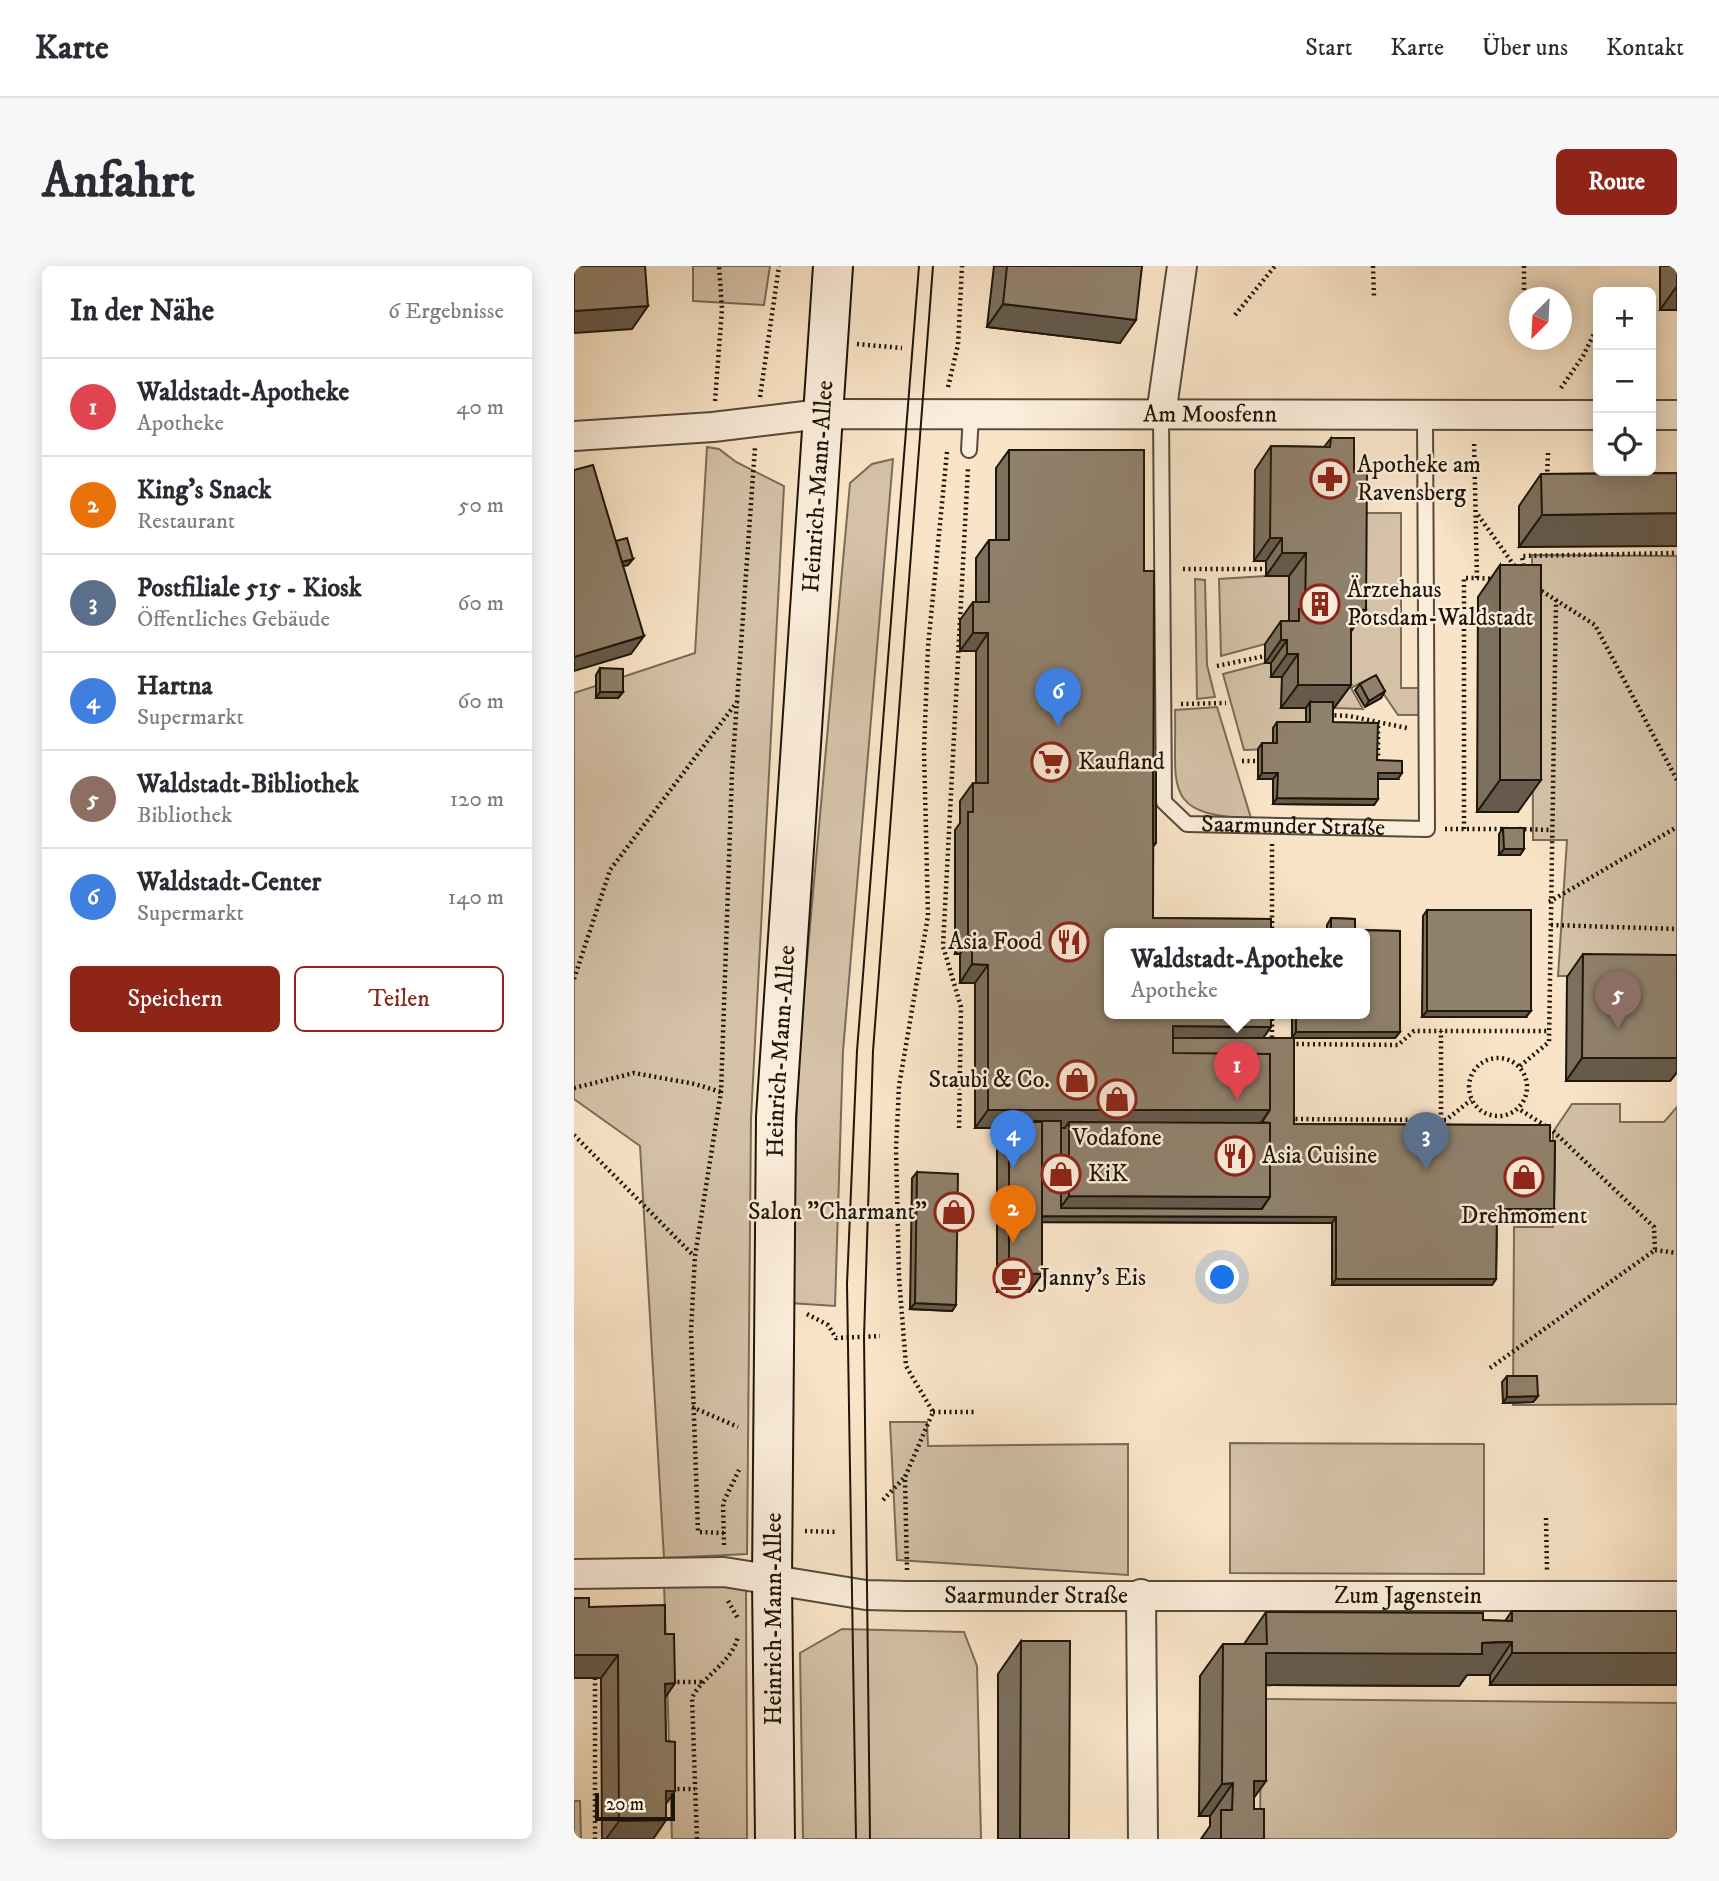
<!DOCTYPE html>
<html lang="de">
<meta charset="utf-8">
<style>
:root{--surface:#fff;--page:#f7f7f7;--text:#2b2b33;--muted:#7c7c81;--line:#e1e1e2;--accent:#8f2418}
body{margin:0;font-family:"IM FELL DW Pica",serif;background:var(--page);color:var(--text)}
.controls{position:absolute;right:21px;top:21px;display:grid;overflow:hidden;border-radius:10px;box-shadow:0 4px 18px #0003}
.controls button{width:63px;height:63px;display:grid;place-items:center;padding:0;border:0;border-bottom:2px solid var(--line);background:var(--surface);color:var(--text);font:35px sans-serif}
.compass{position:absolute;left:935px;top:21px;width:63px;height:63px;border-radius:50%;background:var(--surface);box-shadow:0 4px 18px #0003;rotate:204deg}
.scale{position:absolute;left:21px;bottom:18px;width:80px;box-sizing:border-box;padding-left:7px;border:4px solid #1e160a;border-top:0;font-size:19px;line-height:24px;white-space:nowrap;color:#1e160a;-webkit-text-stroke:5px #fbeddb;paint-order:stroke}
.you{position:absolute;left:649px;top:1012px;width:24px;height:24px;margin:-18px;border:5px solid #fff;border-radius:50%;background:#1a73e8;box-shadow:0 0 0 10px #1a73e833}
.badge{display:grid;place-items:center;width:46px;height:46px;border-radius:50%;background:var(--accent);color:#fff;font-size:23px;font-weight:700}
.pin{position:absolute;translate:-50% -58px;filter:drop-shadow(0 2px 4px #0008)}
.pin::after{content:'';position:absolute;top:37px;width:24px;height:21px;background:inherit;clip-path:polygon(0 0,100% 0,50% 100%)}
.popup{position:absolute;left:530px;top:662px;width:266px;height:91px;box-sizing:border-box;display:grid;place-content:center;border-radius:10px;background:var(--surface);filter:drop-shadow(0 2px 5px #0005);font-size:23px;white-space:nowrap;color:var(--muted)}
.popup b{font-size:26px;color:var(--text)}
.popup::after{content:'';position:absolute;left:50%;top:100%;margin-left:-14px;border:14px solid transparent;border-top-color:var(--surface)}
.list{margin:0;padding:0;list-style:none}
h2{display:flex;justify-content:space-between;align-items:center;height:91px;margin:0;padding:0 28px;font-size:30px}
h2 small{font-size:23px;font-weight:400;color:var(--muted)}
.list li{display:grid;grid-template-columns:46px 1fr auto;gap:21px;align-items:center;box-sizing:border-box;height:98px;padding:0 28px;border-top:2px solid var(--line)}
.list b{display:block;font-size:26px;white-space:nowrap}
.list p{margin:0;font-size:23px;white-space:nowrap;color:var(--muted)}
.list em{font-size:23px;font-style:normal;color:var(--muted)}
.actions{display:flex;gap:14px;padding:21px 28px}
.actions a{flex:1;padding:16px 0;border:2px solid var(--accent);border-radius:10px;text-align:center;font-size:24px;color:var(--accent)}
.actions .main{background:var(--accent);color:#fff}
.icon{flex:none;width:38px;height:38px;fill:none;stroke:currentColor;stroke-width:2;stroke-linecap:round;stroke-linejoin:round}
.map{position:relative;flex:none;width:1103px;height:1573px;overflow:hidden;border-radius:10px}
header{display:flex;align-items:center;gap:42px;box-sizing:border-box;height:98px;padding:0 35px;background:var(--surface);border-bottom:2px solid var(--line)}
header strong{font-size:33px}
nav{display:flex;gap:38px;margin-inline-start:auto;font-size:24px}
.intro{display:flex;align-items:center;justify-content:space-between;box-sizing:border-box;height:168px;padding:0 42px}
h1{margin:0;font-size:49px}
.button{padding:18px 32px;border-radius:10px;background:var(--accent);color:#fff;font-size:24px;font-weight:700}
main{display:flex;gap:42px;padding:0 42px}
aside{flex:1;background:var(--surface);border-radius:10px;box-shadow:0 4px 18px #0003}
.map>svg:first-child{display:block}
</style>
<header>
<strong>Karte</strong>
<nav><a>Start</a><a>Karte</a><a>Über uns</a><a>Kontakt</a></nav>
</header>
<div class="intro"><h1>Anfahrt</h1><a class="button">Route</a></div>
<main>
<aside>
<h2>In der Nähe<small>6 Ergebnisse</small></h2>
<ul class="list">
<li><span class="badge" style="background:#e0444e">1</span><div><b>Waldstadt-Apotheke</b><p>Apotheke</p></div><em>40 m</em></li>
<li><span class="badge" style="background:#e8710a">2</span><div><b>King's Snack</b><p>Restaurant</p></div><em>50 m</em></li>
<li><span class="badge" style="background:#5c6f8a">3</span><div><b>Postfiliale 515 - Kiosk</b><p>Öffentliches Gebäude</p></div><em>60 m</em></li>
<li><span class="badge" style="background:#3f7fe0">4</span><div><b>Hartna</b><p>Supermarkt</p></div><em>60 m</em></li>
<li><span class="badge" style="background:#8d6e63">5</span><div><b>Waldstadt-Bibliothek</b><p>Bibliothek</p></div><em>120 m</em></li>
<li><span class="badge" style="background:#3f7fe0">6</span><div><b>Waldstadt-Center</b><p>Supermarkt</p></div><em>140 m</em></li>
</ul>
<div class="actions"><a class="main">Speichern</a><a>Teilen</a></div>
</aside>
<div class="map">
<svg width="1103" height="1573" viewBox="0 0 1103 1573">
<rect width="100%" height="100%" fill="#f9e4c7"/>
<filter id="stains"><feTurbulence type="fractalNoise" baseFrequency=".00286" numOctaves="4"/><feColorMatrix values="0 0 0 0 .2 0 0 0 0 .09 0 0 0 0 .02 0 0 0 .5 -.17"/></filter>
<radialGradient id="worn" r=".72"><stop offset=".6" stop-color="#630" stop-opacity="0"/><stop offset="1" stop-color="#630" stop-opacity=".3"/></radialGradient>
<!-- green -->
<path fill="#d4c1a7" stroke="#796c58" stroke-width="2" d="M119 0H196L190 39 119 35Z
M133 181 145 183 162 196 210 220 177 853 173 1288 90 1292 66 880 0 833V427L121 387Z
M319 193 269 785 261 1040 216 1037 225 782 276 217 298 198Z
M786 247H827V422H846L845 449H824L798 411 777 422 789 443 760 442 761 367Z
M958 289 1103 290V710H984L993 574H959Z
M692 310H715V366L708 378H691L647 390 645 313Z
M621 313 631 314 633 399 641 431 623 433Z
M691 397H697V411H708L707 442H732V462H699V483L670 484 649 408Z
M643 441 677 552C586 550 603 519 601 444Z
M998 838H1046V856H1090L1103 841V1138L939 1139 940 961H979V866Z
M316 1156H353L354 1180 554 1178V1309L323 1294Z
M656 1177 910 1178V1308L656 1307Z
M90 1317 172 1318 173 1573H98Z
M268 1363 390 1366 403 1400 407 1573H229L226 1387Z
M687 1433 1103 1437V1573H686Z
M0 1535H6L7 1573H0Z"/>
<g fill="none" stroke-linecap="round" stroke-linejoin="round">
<!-- service casing -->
<g stroke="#554a39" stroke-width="18">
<g id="service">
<path id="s1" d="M587 149 590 536 613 558 853 563 851 149"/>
<path d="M395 184 397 149"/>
</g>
</g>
<!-- minor casing -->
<g stroke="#554a39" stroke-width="32">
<g id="minor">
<path d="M587 149 608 0"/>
<path d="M1077 149H1103"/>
<path id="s2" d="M0 170 139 161 247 148 1024 149"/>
<path id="s3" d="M0 1308 150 1306 292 1329 333 1330H1103"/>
<path d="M567 1328 569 1573"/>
</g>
</g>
<!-- secondary casing -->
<g stroke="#1e160a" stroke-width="42">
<g id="secondary">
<path id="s4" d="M201 1573 198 1315 202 851 259 0"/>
</g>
</g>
<!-- path -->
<path stroke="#1e160a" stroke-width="4.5" stroke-dasharray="2 3.5" stroke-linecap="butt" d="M799 0 800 32
M950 0V31
M661 49 701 0
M283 78 328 82
M374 121 384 79 388 0
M987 122 1009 90 1024 60
M186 131 205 0
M141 135 148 43 145 0
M1078 210 1079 186
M973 211 974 187
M904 249 942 302
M609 303H692
M950 305 948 290 1103 287
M903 312 921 313
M963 322 1021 359 1103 514
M643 400 691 390
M607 438 652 437
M755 449 775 450 833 462
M804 460V500
M668 495H684
M871 563H933
M890 563V312H903L900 175
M945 563 977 564
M975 636 1103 561
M977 659 1103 663
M698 668V578
M0 713 36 604 163 436
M698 777V748
M717 778 824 779 840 765H975
M895 821a29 29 0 1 1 58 0a29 29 0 1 1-58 0Z
M946 800 975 776 982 334
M0 822 60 807 121 818 147 826
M716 853 872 854 897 834
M867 854V765
M385 862 387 741 369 680 394 202
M0 869 120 990
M1081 984 1103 987
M233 1048 254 1059 262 1072 306 1070
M916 1102 1081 984 1080 961 978 864 945 843
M118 1141 164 1161
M359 1146H402
M309 1234 330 1212
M972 1252 973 1304
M231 1265 263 1266
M150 1267 124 1266 117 1065 121 990 147 826 158 506 181 181
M150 1279 149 1237 165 1204
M333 1304 331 1211 359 1146 332 1100 325 1011 322 883 325 820 354 650 350 484 354 381 373 186
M154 1335 165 1354
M21 1412V1573
M98 1416H128
M98 1523H121
M123 1573 118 1432C129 1409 159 1396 164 1370"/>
<!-- service -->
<use href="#service" stroke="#fbeddb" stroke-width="14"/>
<!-- minor -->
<use href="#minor" stroke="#fbeddb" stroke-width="28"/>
<!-- secondary -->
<use href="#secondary" stroke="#fbeddb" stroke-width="38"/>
<!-- tram -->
<path stroke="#1e160a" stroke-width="2" d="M282 1573 273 1018 283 785 345 0
M296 1573 290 1071 299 785 359 0"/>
</g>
<!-- wall -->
<path fill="#7c6f5d" stroke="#1e160a" stroke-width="2" d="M420 0H568L546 77 413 61Z
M1086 0H1103V44H1086Z
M757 172 777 364V419L760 442H759V456L803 494 824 513H804V533L800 539 699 538V513H684V483L688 477H699V462L703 456H732V442H707L708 411H697V397H691V378L707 355H715V310H692V295H680L681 204 697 180 750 181Z
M435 184H570V305H580L579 504H582V577L579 581V652L697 653V668H535V748H697V761L689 772H718V748H791V668H720L722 664 753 665V659L757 652 781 653V664L826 665V766L821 772H720V858L976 859V875H981L980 943 976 949H923L922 1013 918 1019H758V957L468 956V1008L455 1026H423V874L431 862H401V717H386V688H381V564L386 557V535L399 517H402V385H386V354L399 336H402V292L415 274H422V202Z
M1103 207 945 281V240L967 208Z
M926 299 944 546H903L904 331Z
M26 402 49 426 44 432H22V409Z
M786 418 811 425 807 432 791 441 781 424Z
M929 562 950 583 946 589H925V568Z
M853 644 952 751H848L849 650Z
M1009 688 1103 792V806L1096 815H992L993 711Z
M343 906 382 1039 378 1045 336 1043 338 912Z
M933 1110 964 1130 959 1136 929 1137 928 1116Z
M15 1341 91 1368 101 1417 91 1431 92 1554 79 1573H28L27 1412Z
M938 1345H1103V1419H916V1409H893L885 1420 692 1419 680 1532V1543L690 1573H627L636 1560V1550H625L626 1410 649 1378H670L692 1346 931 1355Z
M447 1375 495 1573H424V1408Z"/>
<!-- shaded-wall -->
<path fill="#655a4c" stroke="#1e160a" stroke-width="2" d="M1103 20V44H1086Z
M429 38 562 54 546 77 413 61Z
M74 40 58 63 0 67V45Z
M1103 247V280L945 281 968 249Z
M696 272H708L692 295H680Z
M708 287H732L715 310H692Z
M59 293 54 299 35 304 39 298Z
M777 343 792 344 776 367Z
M399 367H414L402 385H386Z
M70 370 57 388 0 405V391Z
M707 374H713L697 397H691Z
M713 388H724L708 411H697Z
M724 419H777L760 442H736V436L732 442H707Z
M811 425 807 432 791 441 795 435Z
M26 426H49L44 432H22Z
M688 507H704L699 513H684Z
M804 507H828L824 513H800Z
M926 514H967L944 546H903Z
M703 532 804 533 800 539 699 538Z
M930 583H950L946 589H925Z
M394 670H398L386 688H381Z
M398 698 414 699 401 717H386Z
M853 745H957L952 751H848Z
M599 760 697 761 684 779 591 778Z
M722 766H826L821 772H718Z
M1008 792H1103V806L1096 815H992Z
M414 844H696L683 862 495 856 491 862H460L435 856 431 862H401Z
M495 930 696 931 683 949 482 948Z
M923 943H980L976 949H918Z
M460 950 762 951 758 957 455 956Z
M435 1007 468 1008 455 1026H423Z
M762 1013H922L918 1019H758Z
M341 1037 382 1039 378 1045 336 1043Z
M964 1130 959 1136 929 1137 933 1131Z
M938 1376 916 1409H893L885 1420 670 1419 692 1387 908 1377Z
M938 1387H1103V1419H916Z
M0 1389H44L27 1412H0Z
M101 1417 85 1441 91 1418Z
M680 1515H692L669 1547Z
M659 1517 636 1550H625L648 1518Z
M92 1525H101L85 1548Z
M92 1554 79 1573H32L45 1555Z"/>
<!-- building -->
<path fill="#90816c" stroke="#1e160a" stroke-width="2" d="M9 0H71L74 40 0 45V1Z
M433 0H568L562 54 429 38Z
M757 172H780V206H793L792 344 777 343V419H724V388H713V374H707V355H725V343H731L732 287H708V272H696L697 180 756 181Z
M435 184H570V305H580L579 652 697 653V668H535V748H697V761L599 760V787L696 788V844H414V699L398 698V670H394V546H399V517H414V367H399V336H415V274H435Z
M19 199 70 370 0 391V204Z
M1103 207V247L968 249 967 208Z
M53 272 59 293 48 296 42 275Z
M926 299H967V514H926Z
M26 402 49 403V426H26Z
M802 409 811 425 795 435 786 418Z
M736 436H759V456L804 457 803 494 828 495V507H804V533L703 532 704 507H688V477H703V456H736Z
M579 504H582V577H579Z
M929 562H950V583H930Z
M853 644H957V745H853Z
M757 652 781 653V664L826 665V766H722V748H791V668H722V664L757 665Z
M1009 688 1103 689V792H1008Z
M599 772H720V858L976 859V875H981L980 943H923L922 1013H762V951L468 950V856L460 855H487V942L688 943 696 931V857L688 856 696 844V788L599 787Z
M435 856H468V1008L435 1007Z
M495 856 696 857V931L495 930Z
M343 906 384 908 382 1039 341 1037Z
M933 1110H963L964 1130 933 1131Z
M0 1332H15V1341L91 1339V1368H100L101 1417 91 1418 92 1475 101 1476V1525H92V1554L45 1555 44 1389H0Z
M938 1345H1103V1387H938V1376H923L908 1377V1388L692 1387V1515H680V1543H690V1573H647V1544H658L659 1517 648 1518 649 1378H693L692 1346 909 1347V1354L938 1355Z
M447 1375H496L495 1573H446Z"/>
<!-- icons -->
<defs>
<g id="pharmacy-ring" transform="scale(2.0125)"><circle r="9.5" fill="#fbeddb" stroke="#8f2418" stroke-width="1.5"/><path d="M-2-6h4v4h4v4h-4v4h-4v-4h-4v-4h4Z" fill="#8f2418"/></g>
<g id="building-ring" transform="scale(2.0125)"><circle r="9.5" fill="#fbeddb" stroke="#8f2418" stroke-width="1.5"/><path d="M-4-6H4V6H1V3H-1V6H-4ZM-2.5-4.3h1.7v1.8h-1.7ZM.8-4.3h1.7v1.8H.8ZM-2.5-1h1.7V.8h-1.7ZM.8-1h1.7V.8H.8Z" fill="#8f2418"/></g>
<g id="supermarket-ring" transform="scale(2.0125)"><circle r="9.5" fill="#fbeddb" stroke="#8f2418" stroke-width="1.5"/><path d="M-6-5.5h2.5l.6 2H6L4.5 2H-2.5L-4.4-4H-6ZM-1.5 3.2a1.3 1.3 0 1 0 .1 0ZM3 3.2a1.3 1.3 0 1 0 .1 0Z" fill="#8f2418"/></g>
<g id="restaurant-ring" transform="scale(2.0125)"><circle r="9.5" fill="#fbeddb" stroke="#8f2418" stroke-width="1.5"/><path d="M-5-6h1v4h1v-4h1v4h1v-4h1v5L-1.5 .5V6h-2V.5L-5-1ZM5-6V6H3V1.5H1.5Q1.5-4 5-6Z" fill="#8f2418"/></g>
<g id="shop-ring" transform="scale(2.0125)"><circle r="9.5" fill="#fbeddb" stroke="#8f2418" stroke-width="1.5"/><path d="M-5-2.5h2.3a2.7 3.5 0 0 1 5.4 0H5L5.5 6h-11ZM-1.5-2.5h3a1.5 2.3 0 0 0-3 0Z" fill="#8f2418"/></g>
<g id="cafe-ring" transform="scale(2.0125)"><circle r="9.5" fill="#fbeddb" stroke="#8f2418" stroke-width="1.5"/><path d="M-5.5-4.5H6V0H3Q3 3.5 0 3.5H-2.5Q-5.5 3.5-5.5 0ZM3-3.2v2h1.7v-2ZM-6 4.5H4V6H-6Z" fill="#8f2418"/></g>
</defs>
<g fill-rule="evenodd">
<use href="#pharmacy-ring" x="756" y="213"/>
<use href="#building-ring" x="746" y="338"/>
<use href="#supermarket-ring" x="477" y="496"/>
<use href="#restaurant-ring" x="495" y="676"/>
<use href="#shop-ring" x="503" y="814"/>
<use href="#shop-ring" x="543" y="833"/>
<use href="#restaurant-ring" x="661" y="890"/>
<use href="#shop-ring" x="487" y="908"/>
<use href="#shop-ring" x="950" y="911"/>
<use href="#shop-ring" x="380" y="946"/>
<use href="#cafe-ring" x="439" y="1012"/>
</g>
<g text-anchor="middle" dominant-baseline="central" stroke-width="5" stroke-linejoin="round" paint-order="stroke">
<!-- street labels -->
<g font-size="24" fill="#1e160a" stroke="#fbeddb">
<text stroke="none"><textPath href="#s2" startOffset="637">Am Moosfenn</textPath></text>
<text stroke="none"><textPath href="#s4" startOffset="1354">Heinrich-Mann-Allee</textPath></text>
<text stroke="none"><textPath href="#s1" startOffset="525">Saarmunder Straße</textPath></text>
<text stroke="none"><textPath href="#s4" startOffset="788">Heinrich-Mann-Allee</textPath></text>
<text stroke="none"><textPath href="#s3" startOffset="464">Saarmunder Straße</textPath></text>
<text stroke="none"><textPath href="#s3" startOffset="836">Zum Jagenstein</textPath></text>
<text transform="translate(200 1353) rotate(-90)">Heinrich-Mann-Allee</text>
</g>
<!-- poi labels -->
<g font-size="24" fill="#1e160a" stroke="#fbeddb" text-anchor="start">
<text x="783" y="199">Apotheke am<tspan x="783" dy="28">Ravensberg</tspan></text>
<text x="773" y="324">Ärztehaus<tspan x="773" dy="28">Potsdam-Waldstadt</tspan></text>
<text x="504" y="496">Kaufland</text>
<text x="468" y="676" text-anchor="end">Asia Food</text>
<text x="476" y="814" text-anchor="end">Staubi &amp; Co.</text>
<text x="543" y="872" text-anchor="middle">Vodafone</text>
<text x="688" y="890">Asia Cuisine</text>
<text x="514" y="908">KiK</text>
<text x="353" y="946" text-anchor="end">Salon "Charmant"</text>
<text x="950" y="950" text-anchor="middle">Drehmoment</text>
<text x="466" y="1012">Janny's Eis</text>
</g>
</g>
<rect width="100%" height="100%" filter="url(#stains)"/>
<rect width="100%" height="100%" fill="url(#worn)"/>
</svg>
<div class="controls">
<button>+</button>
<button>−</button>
<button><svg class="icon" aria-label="locate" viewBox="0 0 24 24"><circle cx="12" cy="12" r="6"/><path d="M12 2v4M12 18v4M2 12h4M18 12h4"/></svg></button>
</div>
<svg class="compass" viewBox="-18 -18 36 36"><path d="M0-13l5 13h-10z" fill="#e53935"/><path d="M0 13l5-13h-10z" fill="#7c7c81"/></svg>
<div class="scale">20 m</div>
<div class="you"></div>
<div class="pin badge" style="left:663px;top:834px;background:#e0444e">1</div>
<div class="popup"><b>Waldstadt-Apotheke</b>Apotheke</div>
<div class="pin badge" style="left:439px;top:977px;background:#e8710a">2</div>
<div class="pin badge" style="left:852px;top:904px;background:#5c6f8a">3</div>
<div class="pin badge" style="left:439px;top:902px;background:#3f7fe0">4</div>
<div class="pin badge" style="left:1044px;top:763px;background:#8d6e63">5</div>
<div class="pin badge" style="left:484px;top:460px;background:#3f7fe0">6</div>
</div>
</main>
